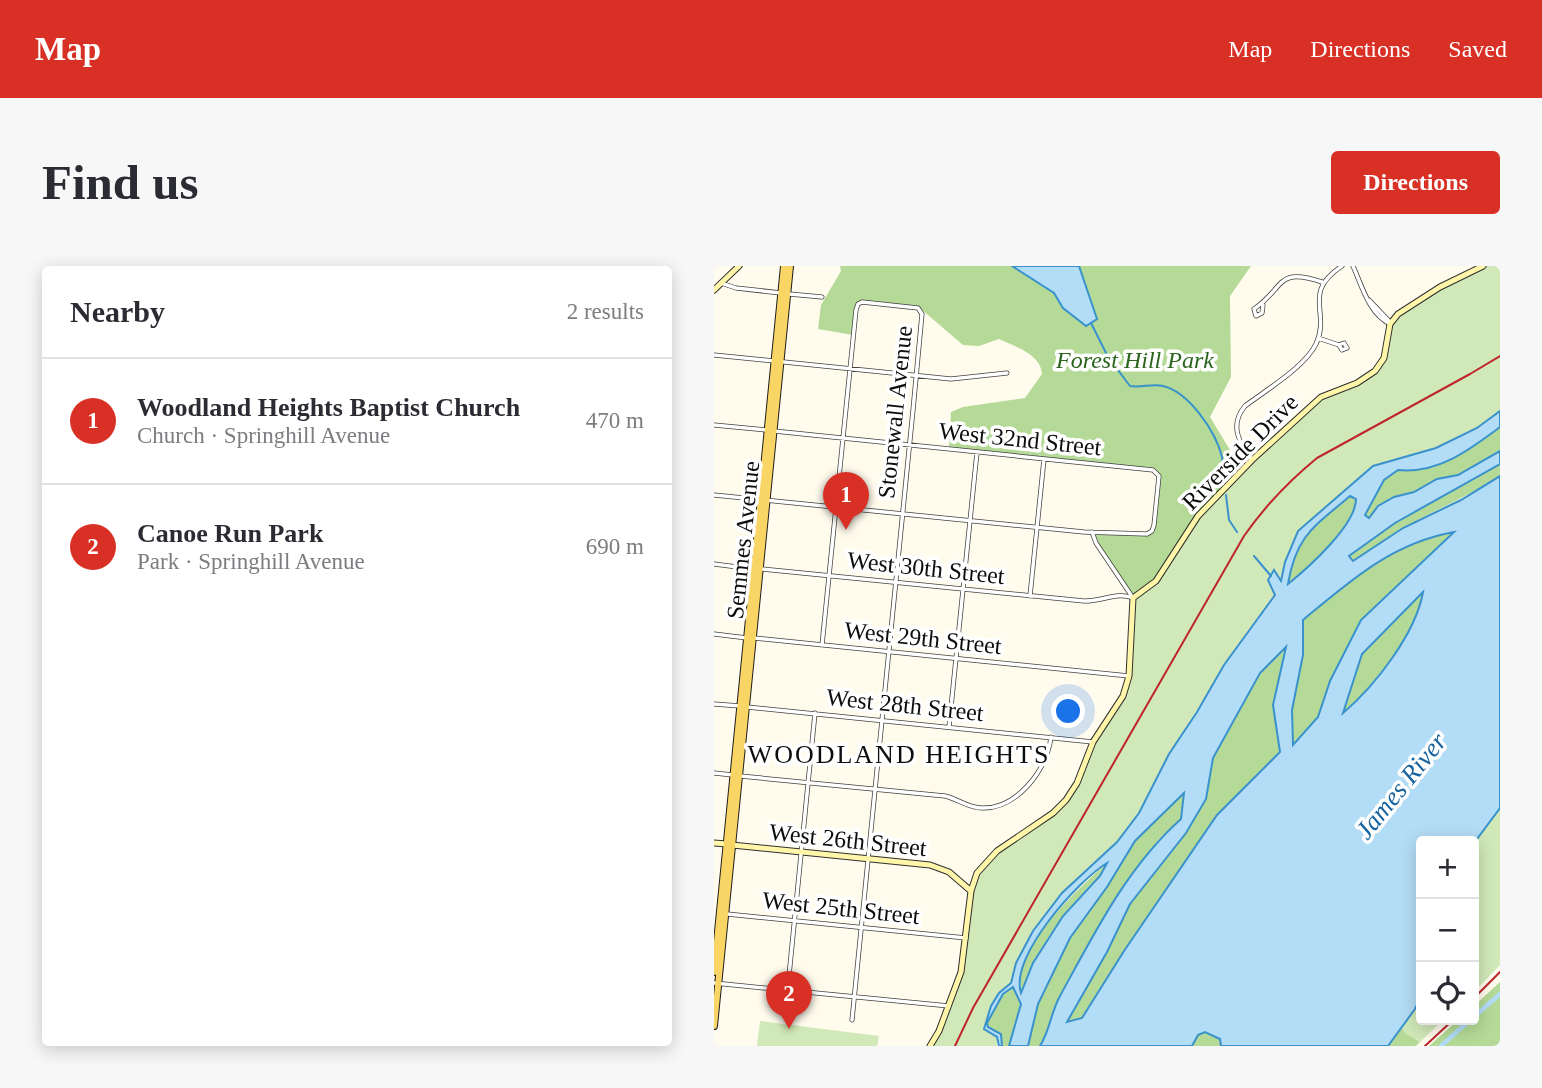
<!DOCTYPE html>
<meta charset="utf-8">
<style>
:root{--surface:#fff;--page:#f7f7f7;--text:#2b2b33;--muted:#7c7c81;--line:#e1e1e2;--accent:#d93025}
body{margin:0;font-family:"Times New Roman",serif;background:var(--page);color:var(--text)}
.controls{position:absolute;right:21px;bottom:21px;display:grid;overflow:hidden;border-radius:7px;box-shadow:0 4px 18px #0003}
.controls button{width:63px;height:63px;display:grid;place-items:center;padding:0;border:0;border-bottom:2px solid var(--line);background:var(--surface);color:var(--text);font:35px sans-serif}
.you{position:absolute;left:355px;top:446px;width:24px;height:24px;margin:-18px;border:5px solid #fff;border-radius:50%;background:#1a73e8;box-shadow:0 0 0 10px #1a73e833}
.badge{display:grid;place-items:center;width:46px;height:46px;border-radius:50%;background:var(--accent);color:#fff;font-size:23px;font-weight:700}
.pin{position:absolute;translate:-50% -58px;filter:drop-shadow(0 2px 4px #0008)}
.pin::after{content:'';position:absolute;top:37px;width:24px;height:21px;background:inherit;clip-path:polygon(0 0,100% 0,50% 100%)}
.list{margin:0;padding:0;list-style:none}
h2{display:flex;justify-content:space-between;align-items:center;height:91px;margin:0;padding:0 28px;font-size:30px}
h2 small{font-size:23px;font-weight:400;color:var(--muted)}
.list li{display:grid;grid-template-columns:46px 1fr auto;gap:21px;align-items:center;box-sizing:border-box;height:126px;padding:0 28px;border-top:2px solid var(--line)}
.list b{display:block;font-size:26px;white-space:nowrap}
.list p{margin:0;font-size:23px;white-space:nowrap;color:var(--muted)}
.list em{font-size:23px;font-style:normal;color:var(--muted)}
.icon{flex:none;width:38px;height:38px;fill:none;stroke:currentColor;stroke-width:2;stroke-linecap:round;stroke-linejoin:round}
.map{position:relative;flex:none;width:786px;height:780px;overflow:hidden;border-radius:7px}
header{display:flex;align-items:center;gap:42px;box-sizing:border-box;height:98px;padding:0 35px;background:var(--accent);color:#fff}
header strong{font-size:33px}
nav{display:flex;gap:38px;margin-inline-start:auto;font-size:24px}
.intro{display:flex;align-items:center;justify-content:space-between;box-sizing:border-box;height:168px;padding:0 42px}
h1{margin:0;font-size:49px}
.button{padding:18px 32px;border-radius:7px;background:var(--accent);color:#fff;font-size:24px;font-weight:700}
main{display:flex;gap:42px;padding:0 42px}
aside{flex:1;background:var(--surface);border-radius:7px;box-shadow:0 4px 18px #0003}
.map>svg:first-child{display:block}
</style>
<header>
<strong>Map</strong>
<nav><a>Map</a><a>Directions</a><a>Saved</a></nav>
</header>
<div class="intro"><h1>Find us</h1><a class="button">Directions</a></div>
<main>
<aside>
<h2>Nearby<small>2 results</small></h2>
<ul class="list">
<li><span class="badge">1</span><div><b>Woodland Heights Baptist Church</b><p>Church · Springhill Avenue</p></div><em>470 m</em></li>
<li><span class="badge">2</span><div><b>Canoe Run Park</b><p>Park · Springhill Avenue</p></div><em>690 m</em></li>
</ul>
</aside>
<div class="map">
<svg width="786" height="780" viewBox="0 0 786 780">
<rect width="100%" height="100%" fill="#fffcee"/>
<!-- green -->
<path fill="#d1e9b8" d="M769 0H786V145L763 162 722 182 693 192 576 284 571 296 567 316 560 304 554 314 561 329 532 367 455 488 425 547 403 576 348 627 302 697 297 717 276 768 283 771V780H216L247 706 257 625 269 599 352 534 375 486 413 422 419 332 500 231 607 131 643 117 668 98 673 67 684 48Z
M786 542V699L760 726V577Z
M707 730V754H729L706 776 691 767 688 762 701 743Z
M46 755 165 770 163 780H43Z"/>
<!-- forest -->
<path fill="#b5da97" d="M126 0H537L516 30 517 111 496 151 528 204 500 231 442 315 419 332 382 277 378 266 432 268 439 263 444 211 442 206 235 183 237 146 249 141 311 132 328 108C327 88 300 80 285 73L265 80 249 79 207 43 149 36 145 38 139 69 104 63 107 39 127 5Z
M786 161V185L744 209 723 213 700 226 680 231 664 240 655 252 650 250 670 214 684 204C724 208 755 184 786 161Z
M786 198V210C755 230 721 244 689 262 672 273 655 285 638 296L635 290 681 257Z
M636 229 642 233C642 261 593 300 573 319L580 291 591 269Z
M741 265 723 283 616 415 604 451 579 480 578 444 589 389V354L650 303 706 274Z
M711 324 694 371 652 425 628 448 648 388Z
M573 380 559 439 566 486 503 549 410 685 368 752 353 757 393 686 416 638 472 567 492 533 499 492 546 407Z
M470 526 467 553 444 574 390 650 344 734 334 767 326 780H314L324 738 356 672 393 621 421 575Z
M395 595C383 617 364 631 349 650 331 674 318 699 308 728 295 685 366 621 395 595Z
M786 716V780H715L744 754H760V740Z
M299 720 307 738 295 780H288V772L274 761 273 757 289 728Z
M688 762 691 767 706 776 702 780H674Z
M491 766 506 773 507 780H478L484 769Z"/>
<!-- water -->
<path fill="#b3ddf6" stroke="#3a92cd" stroke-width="2" fill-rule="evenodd" d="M298 0H365L383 53 372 60 349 42 340 27Z
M786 145V161C755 184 724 208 684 204L670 214 651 249 655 252 664 240 680 231 700 226 723 213 744 209 786 185V198L681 257 635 290 639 295 689 262 747 234 786 210V542L760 577V575H707V730L701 743 674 780H507L506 773 491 766 484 769 478 780H326C336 764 337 746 346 730 380 668 413 601 467 553L470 527 421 575 393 621 356 672 324 738 314 780H295L307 738 299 721 289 728 273 757 274 761 287 768 288 780H285L283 771 270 763 277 740 285 727 297 717 302 697 319 665 348 627 403 576 425 547 455 488 483 446 510 399 561 329 554 314 560 304 567 315 571 296 584 265 659 200 722 182 763 162ZM636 230 642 233C642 259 594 302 574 318 582 269 601 260 636 230ZM740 266 647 354 616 415 604 451 579 479 578 444 589 389V354C636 315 678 277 740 266ZM709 326C702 367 661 420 629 447L648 388ZM572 381 559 439 566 486 503 549 410 685 368 752 353 756 393 686 416 638 472 567 492 533 499 492 546 407ZM393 597 386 610 349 650 319 697 307 727C295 690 365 614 393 597Z"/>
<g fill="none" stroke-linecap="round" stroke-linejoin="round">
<!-- stream -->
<path stroke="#3a92cd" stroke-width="2" d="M377 57 394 91 416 120C427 122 439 117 449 120 475 126 502 166 508 191 509 198 509 206 510 214
M512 229 515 254 523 266
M540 290 557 310"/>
<!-- canal -->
<path stroke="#b3ddf6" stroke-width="4.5" d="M760 751 786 728
M727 780 756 754"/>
<!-- street casing -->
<g stroke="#404040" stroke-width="5">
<path id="street" d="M639 0C648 20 655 48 676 58
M7 17 22 22 67 27
M75 28 108 31
M655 34 676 56
M549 39 548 47 542 50 540 43C572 21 561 1 608 16
M604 72 625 79 630 77 633 82 628 84 625 79
M0 89 237 113 293 107
M0 159 52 164
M538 194C525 177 515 159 531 140 552 124 591 101 602 78 617 46 587 27 628 0
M0 229 370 266 433 268 438 265 440 259 445 210 439 204 60 165
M378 266 382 277 417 329
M0 298 39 303
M47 303 370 335C387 336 404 325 419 332
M316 330 330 193
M0 368 33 372
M40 372 415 410
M108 379 142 44 144 38 148 36 204 42 208 48 199 144 138 754
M0 438 26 440
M33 441 379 476
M235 461 263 186
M0 507 19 509
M26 510 231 530C244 533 254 542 268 542 303 543 333 504 337 471
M13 648 252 672
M0 717 235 740
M71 750 101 447"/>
</g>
<!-- secondary casing -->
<g stroke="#2f2f2f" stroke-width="7">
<path id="secondary" d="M0 24 25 0
M0 577 13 578
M18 579 216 599 235 606 257 625
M216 780 225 765 247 706 257 625 263 607 283 585 339 547 352 534 363 517 379 476 409 430 415 410 419 332 442 315 484 250 538 194 607 131 643 117 661 105 670 92 676 58 684 48 726 21 769 0"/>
</g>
<!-- primary casing -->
<g stroke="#1e1e1e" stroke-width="8">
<path id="primary" d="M0 706 70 0
M0 760 76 0"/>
</g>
<!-- street -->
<use href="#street" stroke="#fff" stroke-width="3.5"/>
<!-- secondary -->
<use href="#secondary" stroke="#fff6a9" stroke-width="5"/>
<!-- primary -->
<use href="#primary" stroke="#f8d565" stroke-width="6"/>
<!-- rail -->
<path stroke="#be252c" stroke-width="2" d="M760 732 786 706
M241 780 259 742 530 270C551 240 575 215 603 192L756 108 786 90
M711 780 739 754"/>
</g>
<g text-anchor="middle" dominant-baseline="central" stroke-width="7" stroke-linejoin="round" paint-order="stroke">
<!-- park labels -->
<g font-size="24" font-style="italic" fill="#2c651e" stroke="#fff">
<text x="421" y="94">Forest Hill Park</text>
</g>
<!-- street labels -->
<g font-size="24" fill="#0d0d0d" stroke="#fff">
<text transform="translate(181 146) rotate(-84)">Stonewall Avenue</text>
<text transform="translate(306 173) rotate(6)">West 32nd Street</text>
<text transform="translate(526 186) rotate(-45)">Riverside Drive</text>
<text transform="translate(29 274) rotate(-84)">Semmes Avenue</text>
<text transform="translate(212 302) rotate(6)">West 30th Street</text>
<text transform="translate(209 372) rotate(6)">West 29th Street</text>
<text transform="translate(191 439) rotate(6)">West 28th Street</text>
<text transform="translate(134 574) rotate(6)">West 26th Street</text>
<text transform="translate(127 642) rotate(6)">West 25th Street</text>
</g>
<!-- neighbourhood labels -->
<g font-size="26" letter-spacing="2" fill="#0d0d0d" stroke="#fff">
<text x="185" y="488">WOODLAND HEIGHTS</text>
</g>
<!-- water labels -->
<g font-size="26" font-style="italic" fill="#17639f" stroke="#fff">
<text transform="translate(687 520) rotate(-51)">James River</text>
</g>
</g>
</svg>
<div class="controls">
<button>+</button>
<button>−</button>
<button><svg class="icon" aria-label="locate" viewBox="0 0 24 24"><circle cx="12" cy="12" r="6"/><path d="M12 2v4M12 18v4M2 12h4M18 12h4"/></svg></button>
</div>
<div class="you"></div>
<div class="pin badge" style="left:132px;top:264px">1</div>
<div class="pin badge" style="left:75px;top:763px">2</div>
</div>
</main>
